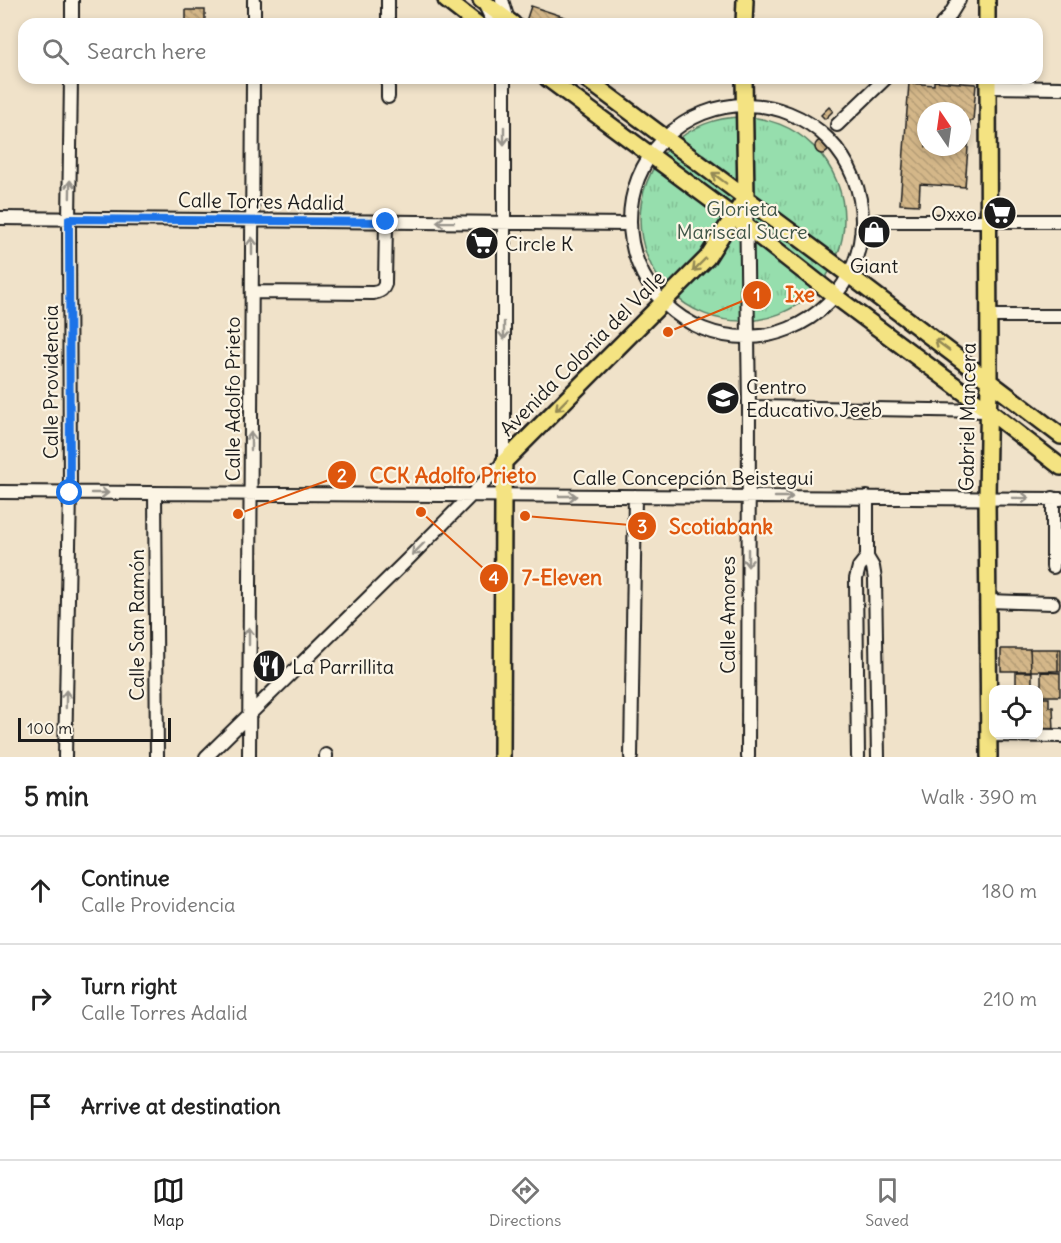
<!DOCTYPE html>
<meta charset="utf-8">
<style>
:root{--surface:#fff;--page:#f6f6f6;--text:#222;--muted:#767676;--line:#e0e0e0;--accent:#1c1c1c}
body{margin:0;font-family:Delius,sans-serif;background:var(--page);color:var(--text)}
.controls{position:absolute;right:18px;bottom:18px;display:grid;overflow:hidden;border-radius:12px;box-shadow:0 3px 9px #0003}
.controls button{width:54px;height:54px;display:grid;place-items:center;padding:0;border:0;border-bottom:2px solid var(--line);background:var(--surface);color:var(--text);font:30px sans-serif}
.compass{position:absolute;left:917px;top:102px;width:54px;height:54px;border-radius:50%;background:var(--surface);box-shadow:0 3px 9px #0003;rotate:347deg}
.scale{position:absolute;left:18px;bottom:15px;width:153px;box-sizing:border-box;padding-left:6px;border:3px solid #1c1c1c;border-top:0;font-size:16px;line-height:21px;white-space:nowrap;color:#1c1c1c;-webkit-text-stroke:4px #fcf5e5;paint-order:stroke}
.stop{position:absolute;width:18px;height:18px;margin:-14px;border:4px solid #1a73e8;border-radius:50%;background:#fff}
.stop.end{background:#1a73e8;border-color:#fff;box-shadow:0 2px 6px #0008}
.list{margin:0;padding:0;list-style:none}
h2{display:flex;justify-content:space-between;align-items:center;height:78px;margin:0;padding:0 24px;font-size:26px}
h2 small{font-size:20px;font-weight:400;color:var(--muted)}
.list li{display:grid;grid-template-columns:39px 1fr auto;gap:18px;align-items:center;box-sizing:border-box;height:108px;padding:0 24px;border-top:2px solid var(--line)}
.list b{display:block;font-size:22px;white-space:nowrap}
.list p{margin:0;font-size:20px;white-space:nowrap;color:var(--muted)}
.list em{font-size:20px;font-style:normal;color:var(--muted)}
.icon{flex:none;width:33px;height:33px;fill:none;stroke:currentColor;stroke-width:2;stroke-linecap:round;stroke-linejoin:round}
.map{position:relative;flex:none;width:1061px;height:757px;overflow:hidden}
.search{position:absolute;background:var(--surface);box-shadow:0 3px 9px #0003;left:18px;right:18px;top:18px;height:66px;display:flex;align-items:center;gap:15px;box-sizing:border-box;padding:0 21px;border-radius:18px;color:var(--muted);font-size:22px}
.sheet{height:402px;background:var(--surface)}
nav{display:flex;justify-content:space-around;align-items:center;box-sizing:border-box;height:84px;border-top:2px solid var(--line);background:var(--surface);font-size:16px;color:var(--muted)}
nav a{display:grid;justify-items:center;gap:3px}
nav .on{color:var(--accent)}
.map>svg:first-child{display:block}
</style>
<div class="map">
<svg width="1061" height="757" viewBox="0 0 1061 757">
<defs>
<pattern id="park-tufts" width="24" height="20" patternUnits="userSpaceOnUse" patternTransform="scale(1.5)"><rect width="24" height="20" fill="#96dead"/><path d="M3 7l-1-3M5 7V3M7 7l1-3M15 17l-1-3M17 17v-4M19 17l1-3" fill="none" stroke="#81be94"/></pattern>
<pattern id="building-back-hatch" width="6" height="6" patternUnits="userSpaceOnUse" patternTransform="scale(1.5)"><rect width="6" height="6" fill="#d4b789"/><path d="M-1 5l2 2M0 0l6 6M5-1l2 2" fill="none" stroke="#b59d76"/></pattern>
</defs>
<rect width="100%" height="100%" fill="#f0e2c9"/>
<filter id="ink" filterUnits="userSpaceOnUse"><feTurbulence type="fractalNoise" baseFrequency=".0167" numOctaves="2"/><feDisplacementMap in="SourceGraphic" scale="12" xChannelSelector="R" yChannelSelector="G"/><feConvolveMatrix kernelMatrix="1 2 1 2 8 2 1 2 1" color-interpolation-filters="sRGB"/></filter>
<g filter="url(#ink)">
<!-- park -->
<path fill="url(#park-tufts)" stroke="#597d64" stroke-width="1.5" d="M640 219a102 102 0 1 1 204 0a102 102 0 1 1-204 0Z"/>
<!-- building -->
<path fill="url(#building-back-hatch)" stroke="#1c1c1c" stroke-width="1.5" fill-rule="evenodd" d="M531 6 583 23 582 24H533L526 21Z
M186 10H205V24H186Z
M934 81 976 84 973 121H970L965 187 920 184 919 205 900 204 909 83 934 85ZM926 111H962V147H926Z
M829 107 833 111 825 119 821 115Z
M815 147a7 7 0 1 1 14 0a7 7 0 1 1-14 0Z
M1001 649H1030L1031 671H1001Z
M1030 649H1058V671H1031Z
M1058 649H1061V671H1058Z
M1016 672H1032V690H1016Z
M1041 672 1060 673V696H1041Z
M1038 698H1049V707H1053L1054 732H1038Z"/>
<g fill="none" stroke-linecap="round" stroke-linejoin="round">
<!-- minor casing -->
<g stroke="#1c1c1c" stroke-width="16">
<path id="minor" d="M388 0V24
M502 0 508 20
M484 3 494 24
M72 24V0
M254 24V0
M942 24 948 18 959 0
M388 78V97
M988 87 1061 88
M630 221a116 116 0 1 1 232 0a116 116 0 1 1-232 0Z
M837 125 886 78
M746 197 749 407 748 757
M0 218 630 224
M878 221H1061
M252 292 373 293C380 292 383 290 385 284L386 222
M989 316H1061
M749 407 989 411
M0 492 1061 499
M155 493 157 757
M867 497V557L873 567 875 579 878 757
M1053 567V498
M988 601 1053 603
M989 735 1061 736
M65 757 70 493 69 219 71 78
M206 757 408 559 504 462V78
M249 757 253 78
M326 757V755
M631 757 635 496
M858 757 856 579 859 567 867 557"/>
</g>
<!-- major casing -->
<g stroke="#1c1c1c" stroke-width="20">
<path id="major" d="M446 0 477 24
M481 0 513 24
M987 0V24
M744 24 745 0
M547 78 746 226 835 296 989 411 1061 467
M585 78 849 275 1061 436
M988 78 989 381 987 498 989 757
M502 757 503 495 504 462 707 258 746 197 744 78"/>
</g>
<!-- minor -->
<use href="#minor" stroke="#fcf5e5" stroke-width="12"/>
<!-- major -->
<use href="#major" stroke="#f4e382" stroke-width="15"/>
</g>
<!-- one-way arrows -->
<defs><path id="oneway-shaft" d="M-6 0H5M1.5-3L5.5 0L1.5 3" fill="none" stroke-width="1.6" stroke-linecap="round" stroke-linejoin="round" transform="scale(1.5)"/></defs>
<g stroke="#97938b">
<use href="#oneway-shaft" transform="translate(504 136) rotate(90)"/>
<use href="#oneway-shaft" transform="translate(70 189) rotate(-89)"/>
<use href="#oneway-shaft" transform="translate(445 222) rotate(-179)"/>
<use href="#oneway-shaft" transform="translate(252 246) rotate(-90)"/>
<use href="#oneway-shaft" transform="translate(504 331) rotate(90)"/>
<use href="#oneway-shaft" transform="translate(251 441) rotate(-90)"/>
<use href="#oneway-shaft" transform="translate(100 493)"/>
<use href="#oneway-shaft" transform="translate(568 496)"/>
<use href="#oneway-shaft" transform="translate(784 497)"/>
<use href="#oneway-shaft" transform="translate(1021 498) rotate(1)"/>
<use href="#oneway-shaft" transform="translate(418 549) rotate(135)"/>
<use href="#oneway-shaft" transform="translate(748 558) rotate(90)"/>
<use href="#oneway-shaft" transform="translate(249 636) rotate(-90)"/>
<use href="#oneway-shaft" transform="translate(66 699) rotate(-89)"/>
</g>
<g stroke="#938954">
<use href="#oneway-shaft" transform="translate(719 178) rotate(-143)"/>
<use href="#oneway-shaft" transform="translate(699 265) rotate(135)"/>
<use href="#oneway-shaft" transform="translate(942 345) rotate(-143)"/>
<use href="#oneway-shaft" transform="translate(562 404) rotate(135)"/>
</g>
</g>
<g fill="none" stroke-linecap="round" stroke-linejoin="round" filter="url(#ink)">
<!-- route -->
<path stroke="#1a73e8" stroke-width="8" d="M70 493 69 219 386 222"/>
</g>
<!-- icons -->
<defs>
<g id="supermarket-disc" transform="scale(1.725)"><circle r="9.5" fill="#1c1c1c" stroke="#fcf5e5"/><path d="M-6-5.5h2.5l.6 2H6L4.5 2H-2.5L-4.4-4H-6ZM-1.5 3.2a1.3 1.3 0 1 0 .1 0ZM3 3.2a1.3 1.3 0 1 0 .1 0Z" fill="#fff"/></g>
<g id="shop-disc" transform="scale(1.725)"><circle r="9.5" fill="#1c1c1c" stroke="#fcf5e5"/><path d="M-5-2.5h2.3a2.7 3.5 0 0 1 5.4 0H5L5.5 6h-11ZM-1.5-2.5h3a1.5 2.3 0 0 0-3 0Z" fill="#fff"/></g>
<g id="school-disc" transform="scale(1.725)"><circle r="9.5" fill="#1c1c1c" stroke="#fcf5e5"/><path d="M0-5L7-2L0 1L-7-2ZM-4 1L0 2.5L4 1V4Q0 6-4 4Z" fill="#fff"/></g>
<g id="restaurant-disc" transform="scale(1.725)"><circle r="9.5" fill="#1c1c1c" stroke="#fcf5e5"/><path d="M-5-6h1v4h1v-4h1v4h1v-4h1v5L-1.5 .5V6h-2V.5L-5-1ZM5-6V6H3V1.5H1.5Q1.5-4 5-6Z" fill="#fff"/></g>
</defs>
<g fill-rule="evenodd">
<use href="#supermarket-disc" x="1000" y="213"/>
<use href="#shop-disc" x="874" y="232"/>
<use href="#supermarket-disc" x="482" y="243"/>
<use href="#school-disc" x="723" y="398"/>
<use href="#restaurant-disc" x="269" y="666"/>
</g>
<g text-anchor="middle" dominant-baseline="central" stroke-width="4.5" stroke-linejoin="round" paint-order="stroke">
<!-- street labels -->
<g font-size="20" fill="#1c1c1c" stroke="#fcf5e5">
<text transform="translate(261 201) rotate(1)">Calle Torres Adalid</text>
<text transform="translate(582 353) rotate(-45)">Avenida Colonia del Valle</text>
<text transform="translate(50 382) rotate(-90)">Calle Providencia</text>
<text transform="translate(232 399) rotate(-90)">Calle Adolfo Prieto</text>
<text transform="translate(967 417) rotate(-89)">Gabriel Mancera</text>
<text x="693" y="477">Calle Concepción Beistegui</text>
<text transform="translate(727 615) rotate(-90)">Calle Amores</text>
<text transform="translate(136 625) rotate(-90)">Calle San Ramón</text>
</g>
<!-- park labels -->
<g font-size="20" fill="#415648" stroke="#fcf5e5">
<text x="742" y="208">Glorieta<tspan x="742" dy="23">Mariscal Sucre</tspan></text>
</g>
<!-- poi labels -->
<g font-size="20" fill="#1c1c1c" stroke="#fcf5e5" text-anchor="start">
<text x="977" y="213" text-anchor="end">Oxxo</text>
<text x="505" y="243">Circle K</text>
<text x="874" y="265" text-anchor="middle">Giant</text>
<text x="746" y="386">Centro<tspan x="746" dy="23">Educativo Jeeb</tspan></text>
<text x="292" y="666">La Parrillita</text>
</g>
</g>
<!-- callouts -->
<path fill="none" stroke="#de560d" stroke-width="2" d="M668 332L757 295M238 514L342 475M525 516L642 526M421 512L494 578"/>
<g fill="#de560d" stroke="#fcf5e5" stroke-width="2">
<circle cx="668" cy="332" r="6"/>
<circle cx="238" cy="514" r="6"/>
<circle cx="525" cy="516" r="6"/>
<circle cx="421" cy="512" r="6"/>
<circle cx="757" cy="295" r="15"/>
<circle cx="342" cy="475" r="15"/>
<circle cx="642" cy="526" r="15"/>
<circle cx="494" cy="578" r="15"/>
</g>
<g font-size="18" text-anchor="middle" font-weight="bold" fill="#fff">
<text x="757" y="301">1</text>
<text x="342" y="482">2</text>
<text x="642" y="533">3</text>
<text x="494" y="584">4</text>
</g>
<g font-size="21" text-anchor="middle" font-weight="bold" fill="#de560d" stroke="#fcf5e5" stroke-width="4.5" stroke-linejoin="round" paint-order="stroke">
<text x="800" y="302">Ixe</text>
<text x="453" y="483">CCK Adolfo Prieto</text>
<text x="721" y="534">Scotiabank</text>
<text x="562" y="585">7-Eleven</text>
</g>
</svg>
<div class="controls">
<button><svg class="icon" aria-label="locate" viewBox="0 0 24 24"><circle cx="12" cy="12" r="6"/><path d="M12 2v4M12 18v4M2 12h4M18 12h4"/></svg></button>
</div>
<svg class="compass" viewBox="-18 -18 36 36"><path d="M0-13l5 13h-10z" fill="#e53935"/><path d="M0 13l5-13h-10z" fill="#767676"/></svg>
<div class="scale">100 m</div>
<div class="stop" style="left:70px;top:493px"></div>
<div class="stop end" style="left:386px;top:222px"></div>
<div class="search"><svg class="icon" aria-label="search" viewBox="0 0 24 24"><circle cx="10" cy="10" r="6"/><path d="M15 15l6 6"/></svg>Search here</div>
</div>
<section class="sheet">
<h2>5 min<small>Walk · 390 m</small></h2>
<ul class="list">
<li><svg class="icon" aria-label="ahead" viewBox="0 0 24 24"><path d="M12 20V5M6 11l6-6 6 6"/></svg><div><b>Continue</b><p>Calle Providencia</p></div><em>180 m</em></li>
<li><svg class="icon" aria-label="right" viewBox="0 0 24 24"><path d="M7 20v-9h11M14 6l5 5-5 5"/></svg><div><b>Turn right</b><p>Calle Torres Adalid</p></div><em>210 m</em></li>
<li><svg class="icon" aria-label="arrive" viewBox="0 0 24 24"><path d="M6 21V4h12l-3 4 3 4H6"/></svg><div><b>Arrive at destination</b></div></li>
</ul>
</section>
<nav>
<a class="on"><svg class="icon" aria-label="map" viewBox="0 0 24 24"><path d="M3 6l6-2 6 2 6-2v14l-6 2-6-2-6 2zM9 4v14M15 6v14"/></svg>Map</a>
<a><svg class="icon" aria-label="directions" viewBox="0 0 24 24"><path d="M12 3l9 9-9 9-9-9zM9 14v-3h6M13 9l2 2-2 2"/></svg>Directions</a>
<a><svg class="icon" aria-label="saved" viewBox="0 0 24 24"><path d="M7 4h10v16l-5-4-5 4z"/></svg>Saved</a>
</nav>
